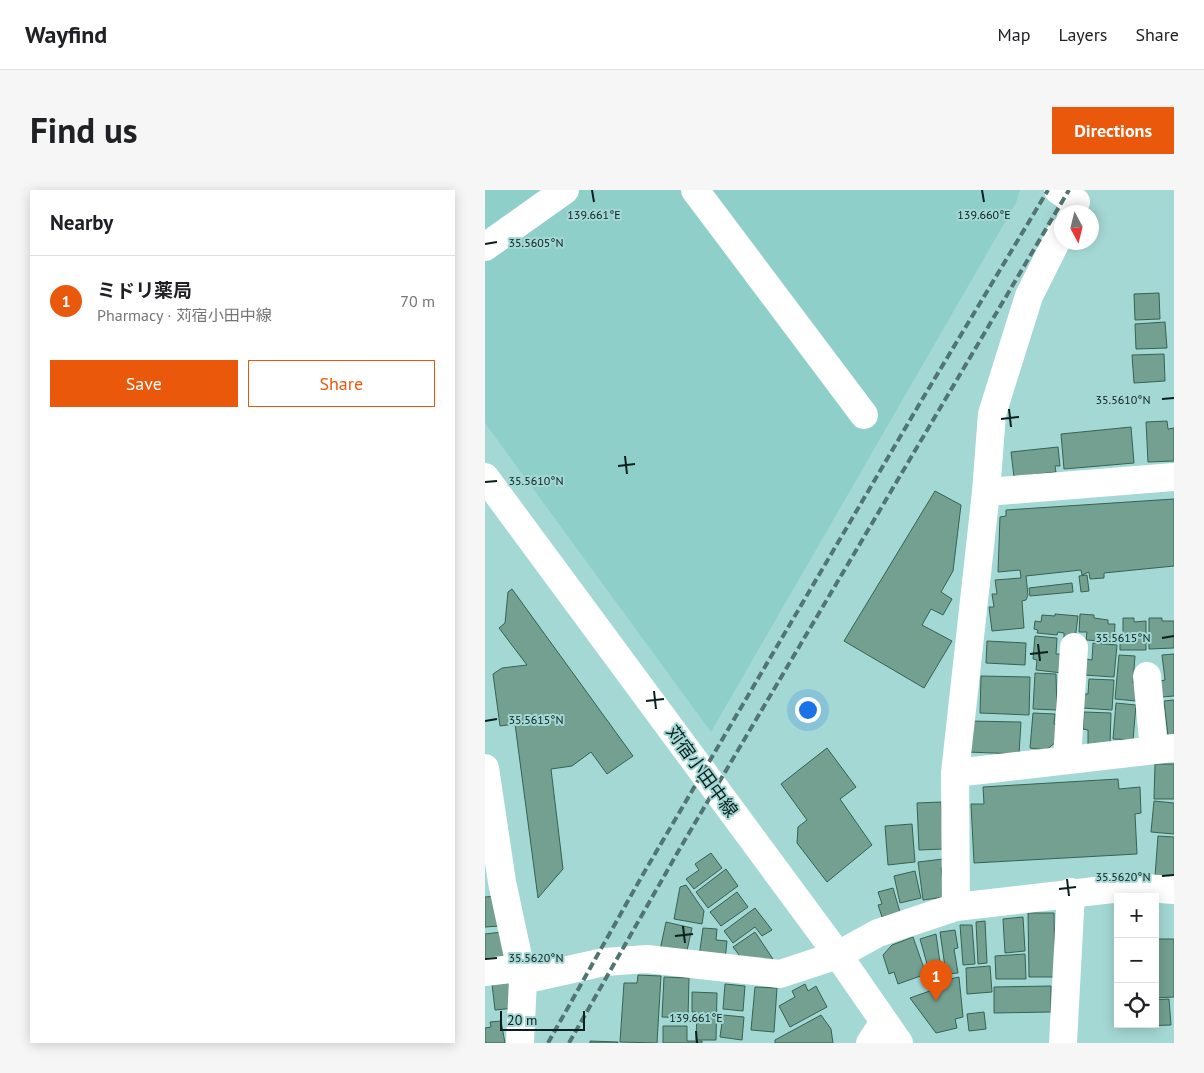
<!DOCTYPE html>
<meta charset="utf-8">
<style>
:root{--surface:#fff;--page:#f6f6f6;--text:#202124;--muted:#757577;--line:#e0e0e0;--accent:#ea580c}
body{margin:0;font-family:"PT Sans","Noto Sans JP",sans-serif;background:var(--page);color:var(--text)}
.controls{position:absolute;right:15px;bottom:15px;display:grid;overflow:hidden;border-radius:0px;box-shadow:0 2px 12px #0003}
.controls button{width:45px;height:45px;display:grid;place-items:center;padding:0;border:0;border-bottom:1px solid var(--line);background:var(--surface);color:var(--text);font:25px sans-serif}
.compass{position:absolute;left:569px;top:15px;width:45px;height:45px;border-radius:50%;background:var(--surface);box-shadow:0 2px 12px #0003;rotate:173deg}
.scale{position:absolute;left:15px;bottom:12px;width:85px;box-sizing:border-box;padding-left:5px;border:2px solid #091e1d;border-top:0;font-size:14px;line-height:18px;white-space:nowrap;color:#091e1d;-webkit-text-stroke:4px #a4d8d4;paint-order:stroke}
.you{position:absolute;left:322px;top:519px;width:18px;height:18px;margin:-12px;border:4px solid #fff;border-radius:50%;background:#1a73e8;box-shadow:0 0 0 8px #1a73e833}
.badge{display:grid;place-items:center;width:32px;height:32px;border-radius:50%;background:var(--accent);color:#fff;font-size:16px;font-weight:700}
.pin{position:absolute;translate:-50% -41px;filter:drop-shadow(0 1px 2px #0008)}
.pin::after{content:'';position:absolute;top:26px;width:18px;height:15px;background:inherit;clip-path:polygon(0 0,100% 0,50% 100%)}
.list{margin:0;padding:0;list-style:none}
h2{display:flex;justify-content:space-between;align-items:center;height:65px;margin:0;padding:0 20px;font-size:21px}
h2 small{font-size:16px;font-weight:400;color:var(--muted)}
.list li{display:grid;grid-template-columns:32px 1fr auto;gap:15px;align-items:center;box-sizing:border-box;height:90px;padding:0 20px;border-top:1px solid var(--line)}
.list b{display:block;font-size:19px;white-space:nowrap}
.list p{margin:0;font-size:16px;white-space:nowrap;color:var(--muted)}
.list em{font-size:16px;font-style:normal;color:var(--muted)}
.actions{display:flex;gap:10px;padding:15px 20px}
.actions a{flex:1;padding:11px 0;border:1px solid var(--accent);border-radius:0px;text-align:center;font-size:18px;color:var(--accent)}
.actions .main{background:var(--accent);color:#fff}
.icon{flex:none;width:28px;height:28px;fill:none;stroke:currentColor;stroke-width:2;stroke-linecap:round;stroke-linejoin:round}
.map{position:relative;flex:none;width:689px;height:853px;overflow:hidden;border-radius:0px}
header{display:flex;align-items:center;gap:30px;box-sizing:border-box;height:70px;padding:0 25px;background:var(--surface);border-bottom:1px solid var(--line)}
header strong{font-size:24px}
nav{display:flex;gap:28px;margin-inline-start:auto;font-size:18px}
.intro{display:flex;align-items:center;justify-content:space-between;box-sizing:border-box;height:120px;padding:0 30px}
h1{margin:0;font-size:35px}
.button{padding:12px 22px;border-radius:0px;background:var(--accent);color:#fff;font-size:18px;font-weight:700}
main{display:flex;gap:30px;padding:0 30px}
aside{flex:1;background:var(--surface);border-radius:0px;box-shadow:0 2px 12px #0003}
.map>svg:first-child{display:block}
</style>
<header>
<strong>Wayfind</strong>
<nav><a>Map</a><a>Layers</a><a>Share</a></nav>
</header>
<div class="intro"><h1>Find us</h1><a class="button">Directions</a></div>
<main>
<aside>
<h2>Nearby<small></small></h2>
<ul class="list">
<li><span class="badge">1</span><div><b>ミドリ薬局</b><p>Pharmacy · 苅宿小田中線</p></div><em>70 m</em></li>
</ul>
<div class="actions"><a class="main">Save</a><a>Share</a></div>
</aside>
<div class="map">
<svg width="689" height="853" viewBox="0 0 689 853">
<rect width="100%" height="100%" fill="#a4d8d4"/>
<!-- built -->
<path fill="#8fcfca" d="M0 0H535L531 13 226 542 0 233Z"/>
<!-- building -->
<path fill="#73a090" stroke="#366253" d="M674 103 675 129 650 130 649 104Z
M680 132 682 158 651 159 650 134Z
M679 164 680 191 649 193 647 165Z
M682 231 683 239 689 238V271L663 272 661 232Z
M646 237 649 273 579 279 576 244Z
M573 257 575 276H570L571 282 529 287 526 262Z
M450 301 476 315 468 381 456 402 467 409 458 425 446 419 437 435 467 451 439 498 359 451Z
M689 309V376L619 383V388L605 389 604 382 597 385 596 380 541 386 543 405 541 410 537 411 539 438 507 441 504 417H509L507 404H512L510 390 536 388 535 380 513 382 515 327 521 326V320Z
M602 385 604 401 596 402 594 386Z
M587 393 588 402 545 406 544 398Z
M27 399 148 566 122 584 106 562 87 576 66 579 78 679 53 708 30 534 15 536 8 484 17 478 42 475 14 438 20 433 23 402Z
M570 424 593 426 590 450 579 449V443L573 442 572 445 552 443 553 440 549 439 550 431 556 432 557 425 570 426Z
M595 424 609 425V428L623 430V434H630L629 452 601 450 602 442H594Z
M638 428H649V432L661 431V460H635V448H638Z
M664 428H677V431H689V458L664 459Z
M550 446 572 448 571 464H579L577 483 551 480 552 470 548 469Z
M502 451 541 453 540 475 501 473Z
M608 453 632 455 629 487 599 485 601 469 607 470Z
M689 464V506L677 507 675 491 680 490 677 465Z
M634 465 650 466 648 493H652L651 511 630 509Z
M550 483 571 484 572 520 548 519Z
M496 486 545 487 544 525 495 523Z
M604 489 629 490 627 520 597 518 598 504H603Z
M689 510V546H683L679 511Z
M631 513 651 515 648 550 628 549Z
M599 522 626 523 625 555H603V540L598 539Z
M548 523 570 524 569 534H572L571 552 561 560 545 558Z
M483 531 536 532 534 564 482 562Z
M342 558 371 597 355 609 387 655 342 692 312 653 313 637 322 630 296 594Z
M670 574H689V609H669Z
M633 589 634 599 655 597 656 623 650 624 652 664 489 673 486 614H499L498 597Z
M669 611 689 613V644L666 642Z
M456 612 459 659 434 660 432 613Z
M427 634 430 672 403 675 400 636Z
M673 646 689 647V688L670 686Z
M226 663 237 678 209 699 201 689 214 680 210 674Z
M458 669 459 678H456L460 707 438 710 433 672Z
M241 679 253 696 223 718 211 702Z
M430 681 436 708 415 713 409 686Z
M201 695 219 721 217 734 189 729 195 697Z
M408 698 415 722 397 727 393 715 397 714 393 702Z
M252 702 263 717 236 736 225 722Z
M12 706 15 736 0 737V707Z
M270 718 287 740 277 746 270 737 248 753 239 741Z
M543 723H569L570 787H544Z
M538 727 540 761 520 763 518 729Z
M500 731 502 773 493 774 491 732Z
M181 732 207 738 201 765 175 760Z
M475 735H487L490 774 478 775Z
M218 738 232 739 231 750 242 751 240 770 214 767Z
M470 740 473 758 469 759 473 783 461 784 455 742Z
M17 742 20 769 0 771V744Z
M270 742 288 769 280 775 261 774 248 757Z
M451 744 457 787 446 788 435 749Z
M428 747 441 784 413 794 409 782 404 784 398 765 407 755Z
M670 749H689V807L670 808Z
M540 764 541 789H511L510 766Z
M505 776 507 802 482 804 481 778Z
M153 785 176 786 172 853 135 852 139 793H152Z
M179 787 204 788 203 828 177 827Z
M474 787 478 827 470 829 472 838 451 843 425 808 453 798 452 792Z
M27 791 30 818 10 820 7 794Z
M240 794 260 796 258 821 238 819Z
M320 794 323 801 331 796 342 817 305 837 294 816 310 807 307 801Z
M566 796V822L509 823V797Z
M270 797 292 798 289 842 266 840Z
M207 802 232 803 231 850H211L212 822H207Z
M684 809 686 835 655 836 670 834V810Z
M499 822 501 839 484 841 482 824Z
M238 825 259 827 257 850 235 847Z
M336 825 346 839 348 853H290V850Z
M16 831 20 853H0V838L6 837 5 832Z
M178 836H202V851H217V853H178Z
M105 851 133 852V853H105Z"/>
<g fill="none" stroke-linecap="round" stroke-linejoin="round">
<!-- minor -->
<path stroke="#fff" stroke-width="28" d="M210 0 379 225
M573 0 591 12 586 22
M0 57 80 0
M0 287 353 765 414 853
M501 302 689 287
M662 486 669 560
M582 570 589 457
M0 578 17 692 38 790 35 853
M470 583 689 558
M471 717 470 583 501 302 507 224 544 106 576 42
M0 782 35 778
M38 790 119 772 162 769 295 784 353 765 393 743 471 717 645 697 689 700
M385 853 399 832
M578 853 586 702"/>
<!-- rail -->
<path stroke="#517572" stroke-width="4" stroke-dasharray="8 4" stroke-linecap="butt" d="M63 853 157 686 435 213 563 0
M84 853 194 660 584 0"/>
</g>
<!-- ticks -->
<path fill="none" stroke="#091e1d" stroke-width="2" d="M107 0 109 12M497 0 499 12M0 54 12 52M677 209 689 208M524 219 526 237M516 229 534 227M140 266 142 284M133 276 150 274M0 292 12 291M677 448 689 446M553 454 555 471M545 464 563 462M169 501 171 519M161 511 179 509M0 531 12 529M677 686 689 685M582 689 584 706M574 699 591 697M198 736 200 753M190 746 208 744M0 769 12 768M211 841 212 853"/>
<g text-anchor="middle" dominant-baseline="central" stroke-width="4" stroke-linejoin="round" paint-order="stroke">
<!-- street labels -->
<g font-size="18" fill="#091e1d" stroke="#a4d8d4">
<text transform="translate(217 581) rotate(54)">苅宿小田中線</text>
</g>
</g>
<g font-size="12" text-anchor="middle" fill="#091e1d" stroke="#a4d8d4" stroke-width="4" stroke-linejoin="round" paint-order="stroke">
<text x="109" y="29">139.661°E</text>
<text x="499" y="29">139.660°E</text>
<text x="51" y="57">35.5605°N</text>
<text x="638" y="214">35.5610°N</text>
<text x="51" y="295">35.5610°N</text>
<text x="638" y="452">35.5615°N</text>
<text x="51" y="534">35.5615°N</text>
<text x="638" y="691">35.5620°N</text>
<text x="51" y="772">35.5620°N</text>
<text x="211" y="832">139.661°E</text>
</g>
</svg>
<div class="controls">
<button>+</button>
<button>−</button>
<button><svg class="icon" aria-label="locate" viewBox="0 0 24 24"><circle cx="12" cy="12" r="6"/><path d="M12 2v4M12 18v4M2 12h4M18 12h4"/></svg></button>
</div>
<svg class="compass" viewBox="-18 -18 36 36"><path d="M0-13l5 13h-10z" fill="#e53935"/><path d="M0 13l5-13h-10z" fill="#757577"/></svg>
<div class="scale">20 m</div>
<div class="you"></div>
<div class="pin badge" style="left:451px;top:811px">1</div>
</div>
</main>
